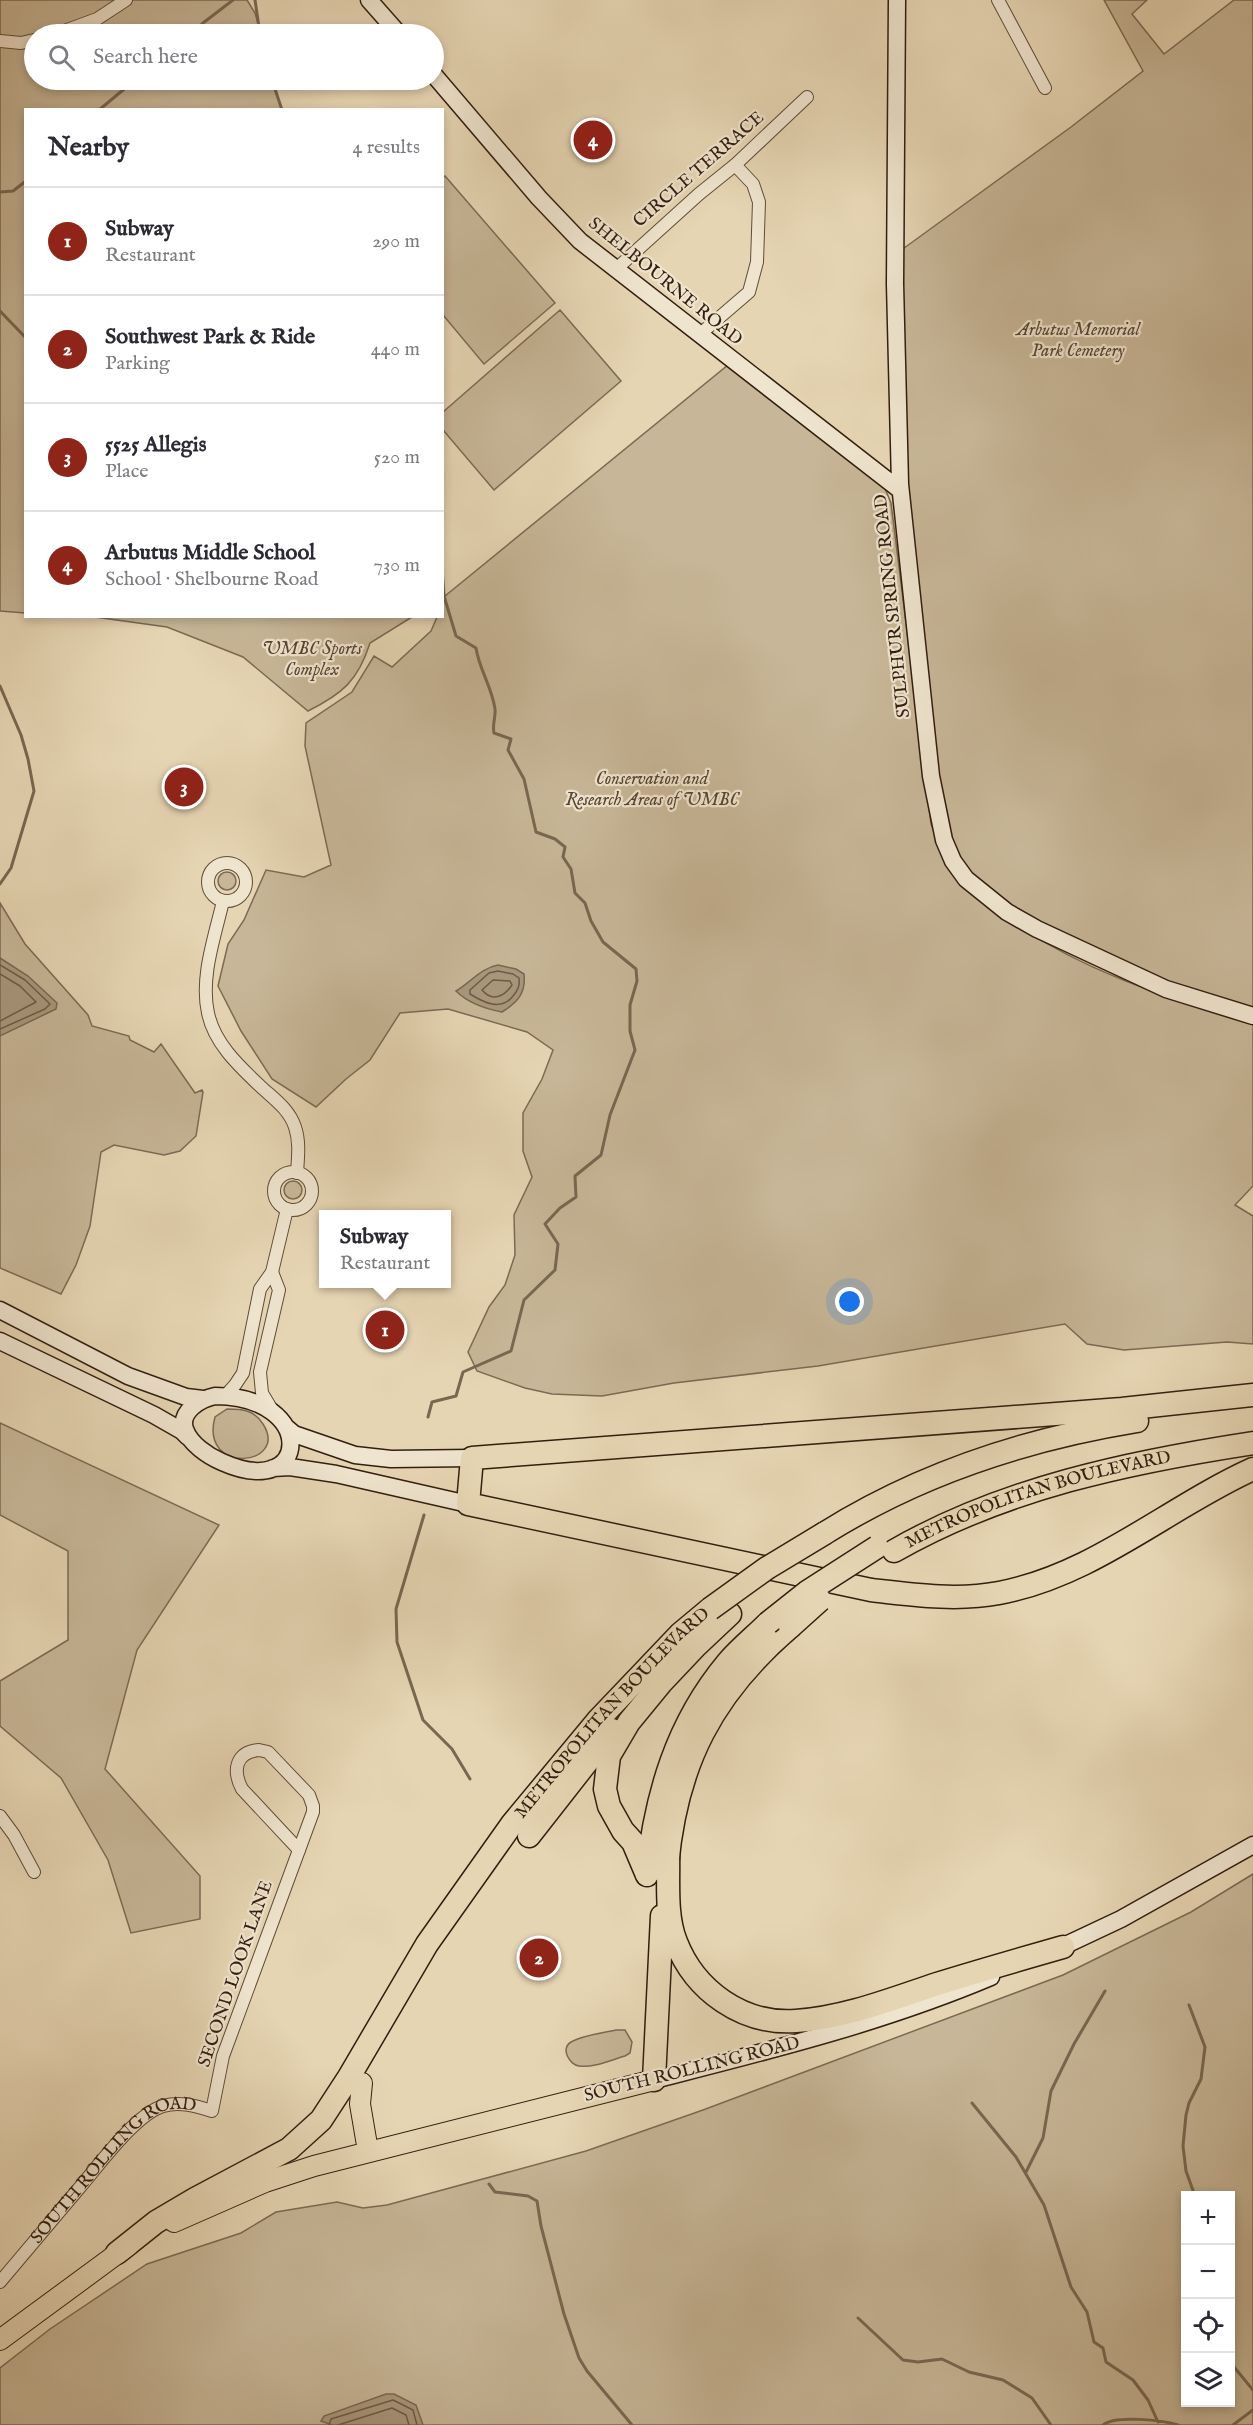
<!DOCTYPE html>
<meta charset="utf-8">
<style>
:root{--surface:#fff;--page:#f7f7f7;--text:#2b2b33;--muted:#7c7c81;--line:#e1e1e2;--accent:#8f2418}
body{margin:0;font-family:"IM FELL English",serif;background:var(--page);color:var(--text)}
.controls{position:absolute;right:18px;bottom:18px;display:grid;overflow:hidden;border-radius:0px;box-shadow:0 3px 9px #0003}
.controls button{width:54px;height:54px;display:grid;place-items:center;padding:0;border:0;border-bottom:2px solid var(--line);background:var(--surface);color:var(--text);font:30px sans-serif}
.you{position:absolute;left:850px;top:1302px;width:21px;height:21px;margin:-15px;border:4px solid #fff;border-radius:50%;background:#1a73e8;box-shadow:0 0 0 9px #1a73e833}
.badge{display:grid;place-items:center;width:39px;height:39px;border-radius:50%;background:var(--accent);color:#fff;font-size:20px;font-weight:700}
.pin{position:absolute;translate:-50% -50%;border:3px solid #fff;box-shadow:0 2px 6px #0006}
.popup{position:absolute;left:319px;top:1210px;width:132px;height:78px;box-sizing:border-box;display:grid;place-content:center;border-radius:0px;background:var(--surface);filter:drop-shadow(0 2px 4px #0005);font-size:20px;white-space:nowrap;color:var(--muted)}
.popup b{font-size:22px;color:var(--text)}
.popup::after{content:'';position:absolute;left:50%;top:100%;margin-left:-12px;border:12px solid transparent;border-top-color:var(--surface)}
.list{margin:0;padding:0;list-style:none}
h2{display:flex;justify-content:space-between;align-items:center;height:78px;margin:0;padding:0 24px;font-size:26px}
h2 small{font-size:20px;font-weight:400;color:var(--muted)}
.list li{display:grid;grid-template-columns:39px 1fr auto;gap:18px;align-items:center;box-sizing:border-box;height:108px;padding:0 24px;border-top:2px solid var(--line)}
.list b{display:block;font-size:22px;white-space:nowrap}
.list p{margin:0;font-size:20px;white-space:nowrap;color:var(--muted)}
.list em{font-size:20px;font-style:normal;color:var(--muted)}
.icon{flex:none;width:33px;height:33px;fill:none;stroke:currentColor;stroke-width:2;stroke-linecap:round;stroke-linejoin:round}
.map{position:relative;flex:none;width:1253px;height:2425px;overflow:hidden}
.search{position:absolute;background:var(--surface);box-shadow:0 3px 9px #0003;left:24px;top:24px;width:420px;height:66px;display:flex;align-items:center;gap:15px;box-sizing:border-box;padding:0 21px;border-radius:33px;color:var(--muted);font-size:22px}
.panel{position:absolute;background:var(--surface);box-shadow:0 3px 9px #0003;left:24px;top:108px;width:420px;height:510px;border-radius:0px}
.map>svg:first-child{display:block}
</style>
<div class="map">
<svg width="1253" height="2425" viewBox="0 0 1253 2425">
<rect width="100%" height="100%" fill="#e6d5b3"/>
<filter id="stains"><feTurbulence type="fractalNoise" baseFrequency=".00333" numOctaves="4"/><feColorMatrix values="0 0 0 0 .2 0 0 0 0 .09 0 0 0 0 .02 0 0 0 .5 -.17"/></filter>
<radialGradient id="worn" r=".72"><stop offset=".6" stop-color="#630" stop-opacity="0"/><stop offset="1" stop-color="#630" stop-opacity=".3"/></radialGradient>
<!-- green -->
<path fill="#c7b697" stroke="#7c6a54" stroke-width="1.5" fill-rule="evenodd" d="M0 0H247L255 13 261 34H34V80H272L282 109 26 110 25 613 0 611Z
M1104 0H1147L1132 14 1164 54 1234 0H1253V1010L1168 984 1040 922 987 891 960 860 951 839 936 762 907 499 900 251 1071 127 1143 71Z
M445 176 555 303 484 364 443 315 442 178Z
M560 310 621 381 494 490 443 430V412Z
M728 365 884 486 891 503 931 824C940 848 949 869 965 888 975 899 990 907 1002 915 1079 970 1163 997 1253 1022V1186L1235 1205 1253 1216V1344L1227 1342 1124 1350 1087 1344 1065 1324 818 1366 674 1383 602 1396 552 1394 525 1388 477 1371 468 1352 489 1307 505 1285 515 1255 514 1215 532 1177 523 1151V1113L542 1079 553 1050 527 1032 448 1009 400 1013 370 1060 346 1079 316 1107 272 1079 241 1031 218 986 228 944 244 920 266 870 304 877 331 865 305 746 306 723 352 692 374 656 392 667 431 631 437 617 442 616 443 589 445 596Z
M95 617 412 616V617L370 643C358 681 342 694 308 711L243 657 167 627Z
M218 881a9 9 0 1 1 18 0a9 9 0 1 1-18 0Z
M0 903 25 944 88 1015 92 1026 129 1036 130 1040 154 1052 161 1044 195 1093 202 1090 203 1092 196 1136 180 1151 164 1155 114 1145 101 1152 90 1226 76 1265 61 1294 0 1268Z
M284 1190a9 9 0 1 1 18 0a9 9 0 1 1-18 0Z
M227 1409C243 1409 254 1410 263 1424 290 1466 199 1476 215 1417Z
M0 1423 219 1525 137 1650 105 1769 200 1876V1919L131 1933 108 1860 61 1778 0 1726V1681L68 1640V1551L0 1515Z
M1253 1874V2425H0V2368L50 2329 147 2264 241 2233 276 2212 337 2202 363 2208 387 2205 586 2151 703 2110 1063 1975 1191 1912ZM1186 2196H1230V2402H1186Z
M616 2030H625L632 2042 630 2053 625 2056C611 2060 594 2068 579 2066 570 2065 560 2049 571 2042 583 2035 603 2033 616 2030Z"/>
<!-- water -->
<path fill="#a9977c" stroke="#796751" stroke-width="1.5" d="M0 958 28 976 57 1003 56 1009 0 1036Z
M498 965 516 969 524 974C526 993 518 1002 502 1012 486 1009 468 1003 456 991 471 982 481 968 498 965Z
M386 2394H394L416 2405 423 2425H332L321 2421 324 2416Z"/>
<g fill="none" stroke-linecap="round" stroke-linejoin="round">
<!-- shore -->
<path stroke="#6e5a46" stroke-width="1.5" d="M0 965 25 980 50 1004 45 1009 0 1029
M498 971 513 974 519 978C520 986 518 990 513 996 501 1012 483 1002 470 994V990L489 973Z
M0 974 20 986 36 1002 0 1021
M493 980 510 981 512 985C504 997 492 1002 482 990Z
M329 2425 331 2419 393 2400 413 2410 417 2425
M338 2425 392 2408 406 2415 409 2425"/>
<!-- stream -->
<path stroke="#796751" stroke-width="3" d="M255 0 260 34
M192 34 203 23 233 0
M272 80 282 110
M99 110 135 80
M0 192 13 191 26 181
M0 311 26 338
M0 686 21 735 28 759 34 791 11 868 0 884
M428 1417 432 1402 456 1396 463 1372 511 1351 524 1300 555 1270 558 1244 545 1224 560 1208 576 1197 575 1176 601 1155 610 1115 635 1050 630 1031V1005L637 981 636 969 603 942 591 921 585 903 575 893 571 869 563 857 565 847 555 839 536 832 524 779 508 750 511 739 494 733C492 724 496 717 495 709 492 687 479 669 476 648L456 636 444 596 442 567
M424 1515 396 1609 397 1642 423 1720 452 1749 470 1779
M1189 2005 1205 2047 1201 2079 1189 2103 1186 2115 1183 2146 1186 2171 1195 2196
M972 2103 1016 2157 1044 2205 1071 2287 1087 2312 1094 2342 1103 2348 1106 2362 1133 2380 1148 2400 1158 2422
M1026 2172 1043 2138 1051 2091 1074 2044 1105 1991
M489 2184 495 2192 528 2196 537 2201 541 2226 564 2314 579 2358 587 2371 632 2425
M858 2318 903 2360 918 2362 942 2359 969 2372 1003 2380 1032 2398 1051 2425
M1230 2362 1253 2390
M1103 2425C1114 2415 1163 2420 1178 2425
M1233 2425 1253 2410"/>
<!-- street casing -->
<g stroke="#5f4c39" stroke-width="14">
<g id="street">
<path d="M998 0 1045 88"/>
<path d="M56 34 97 19 126 0"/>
<path d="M0 41 21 43 34 40"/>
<path d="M615 270 699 194 735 165 807 97"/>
<path d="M699 335 749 292 757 262 759 202 753 184 735 165"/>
<circle cx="227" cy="882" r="19"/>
<path d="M223 901C215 936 200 977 208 1013 214 1043 239 1066 260 1086 274 1099 289 1109 295 1127 300 1142 298 1157 297 1173"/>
<circle cx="293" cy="1191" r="19"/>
<path d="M272 1272 279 1290 260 1372 262 1393 274 1413"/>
<path d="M225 1396 235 1385 243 1373 260 1289 272 1272 287 1209"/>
<path d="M259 1750 268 1752 309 1795 313 1806V1812L299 1850 242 1789C232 1770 236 1752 259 1750Z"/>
<path d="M0 1816 14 1835 34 1872"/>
<path id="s1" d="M0 2282C27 2250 54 2218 81 2186 99 2165 136 2114 163 2106 180 2101 196 2106 212 2111L223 2056 299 1850"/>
</g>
</g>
<!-- secondary casing -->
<g stroke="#321e10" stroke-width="19">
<path id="secondary" d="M369 0 399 34
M897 0 895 284 900 484 931 776 944 840 953 861 966 879 1007 912 1037 929 1166 989 1253 1016
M434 75 539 198 580 241 900 490
M0 1310 128 1376 186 1397 203 1399
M0 1341 154 1415 182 1431 188 1437
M215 1396C318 1396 311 1502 222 1462 208 1456 190 1444 185 1429 179 1411 201 1399 215 1396Z
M287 1428 294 1434 355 1455 391 1459 472 1458
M273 1468 290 1467 336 1474 468 1504
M1053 1951 1121 1919 1253 1845
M654 2080C768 2051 882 2023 991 1977"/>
</g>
<!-- primary casing -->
<g stroke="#321e10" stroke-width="22">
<path id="primary" d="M362 2083 360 2104 368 2151
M174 2222 265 2182 314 2166 654 2080
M0 2340 129 2245"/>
</g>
<!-- highway casing -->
<g stroke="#321e10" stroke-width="25">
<g id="highway">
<path d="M1253 1395 1122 1409 472 1458 468 1504 871 1590C914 1595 957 1601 999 1593 1094 1575 1167 1508 1253 1469"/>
<path d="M825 1533C921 1473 1026 1439 1137 1421"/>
<path id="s2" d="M894 1551C1004 1488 1129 1462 1253 1443"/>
<path d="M529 1836 612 1730"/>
<path d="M668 1852C669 1880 665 1915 676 1942 695 1991 743 2025 796 2021 844 2018 892 1999 937 1984 979 1971 1021 1959 1063 1947"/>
<path d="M667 1866C676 1764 712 1694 790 1627"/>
<path d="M647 1874C656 1795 676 1724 728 1662 740 1648 755 1636 768 1623"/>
<path d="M647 1875 633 1842 623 1831 609 1806 605 1789 609 1756 629 1722 661 1683 696 1646 730 1614"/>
<path d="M654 2080 662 1916"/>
<path id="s3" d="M117 2253 156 2222 195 2199 289 2149 321 2120 349 2077 427 1944 512 1824 599 1719 680 1634 710 1609"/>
</g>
</g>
<!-- street -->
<use href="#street" stroke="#efe4ce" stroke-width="12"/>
<!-- secondary -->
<use href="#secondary" stroke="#efe4ce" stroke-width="16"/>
<!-- primary -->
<use href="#primary" stroke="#e6d5b3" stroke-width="20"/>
<!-- highway -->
<use href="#highway" stroke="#e6d5b3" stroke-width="22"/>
<!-- highway-bridge casing -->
<g stroke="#321e10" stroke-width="25" stroke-linecap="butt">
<path id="highway-bridge" d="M710 1609 767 1568 825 1533
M768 1623 807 1592 877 1547
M790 1627 820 1600"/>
</g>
<!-- highway-bridge -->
<use href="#highway-bridge" stroke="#e6d5b3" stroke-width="22"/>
</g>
<g text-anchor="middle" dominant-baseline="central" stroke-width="4.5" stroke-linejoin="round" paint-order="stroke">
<!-- street labels -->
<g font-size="18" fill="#321e10" stroke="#efe4ce">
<text transform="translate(699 170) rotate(-41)">CIRCLE TERRACE</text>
<text transform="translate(665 282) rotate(39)">SHELBOURNE ROAD</text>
<text transform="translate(893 606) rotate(-96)">SULPHUR SPRING ROAD</text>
<text stroke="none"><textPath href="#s2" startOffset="154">METROPOLITAN BOULEVARD</textPath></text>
<text stroke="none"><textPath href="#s3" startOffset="747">METROPOLITAN BOULEVARD</textPath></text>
<text transform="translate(236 1974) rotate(-71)">SECOND LOOK LANE</text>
<text transform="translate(692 2070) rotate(-14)">SOUTH ROLLING ROAD</text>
<text stroke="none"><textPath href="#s1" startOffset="164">SOUTH ROLLING ROAD</textPath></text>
</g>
<!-- park labels -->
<g font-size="18" font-style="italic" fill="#574432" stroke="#efe4ce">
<text x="1078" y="330">Arbutus Memorial<tspan x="1078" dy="21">Park Cemetery</tspan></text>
<text x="312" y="649">UMBC Sports<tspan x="312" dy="21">Complex</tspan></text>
<text x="652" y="779">Conservation and<tspan x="652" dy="21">Research Areas of UMBC</tspan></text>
</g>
</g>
<rect width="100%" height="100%" filter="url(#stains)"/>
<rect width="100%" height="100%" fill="url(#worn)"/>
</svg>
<div class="controls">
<button>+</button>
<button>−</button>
<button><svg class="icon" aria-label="locate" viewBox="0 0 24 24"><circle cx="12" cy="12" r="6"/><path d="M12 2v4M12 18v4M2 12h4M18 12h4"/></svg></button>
<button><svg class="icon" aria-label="layers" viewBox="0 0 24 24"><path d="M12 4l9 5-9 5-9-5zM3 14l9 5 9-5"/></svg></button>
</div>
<div class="you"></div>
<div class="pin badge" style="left:385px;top:1330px">1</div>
<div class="popup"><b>Subway</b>Restaurant</div>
<div class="pin badge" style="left:539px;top:1958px">2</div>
<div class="pin badge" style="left:184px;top:787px">3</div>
<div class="pin badge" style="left:593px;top:140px">4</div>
<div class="search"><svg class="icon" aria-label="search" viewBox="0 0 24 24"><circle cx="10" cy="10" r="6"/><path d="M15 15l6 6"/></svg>Search here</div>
<section class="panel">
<h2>Nearby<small>4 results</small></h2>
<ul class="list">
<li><span class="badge">1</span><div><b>Subway</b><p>Restaurant</p></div><em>290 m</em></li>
<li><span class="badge">2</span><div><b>Southwest Park &amp; Ride</b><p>Parking</p></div><em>440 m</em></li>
<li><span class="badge">3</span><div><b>5525 Allegis</b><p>Place</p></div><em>520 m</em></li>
<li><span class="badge">4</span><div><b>Arbutus Middle School</b><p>School · Shelbourne Road</p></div><em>730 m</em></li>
</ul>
</section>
</div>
